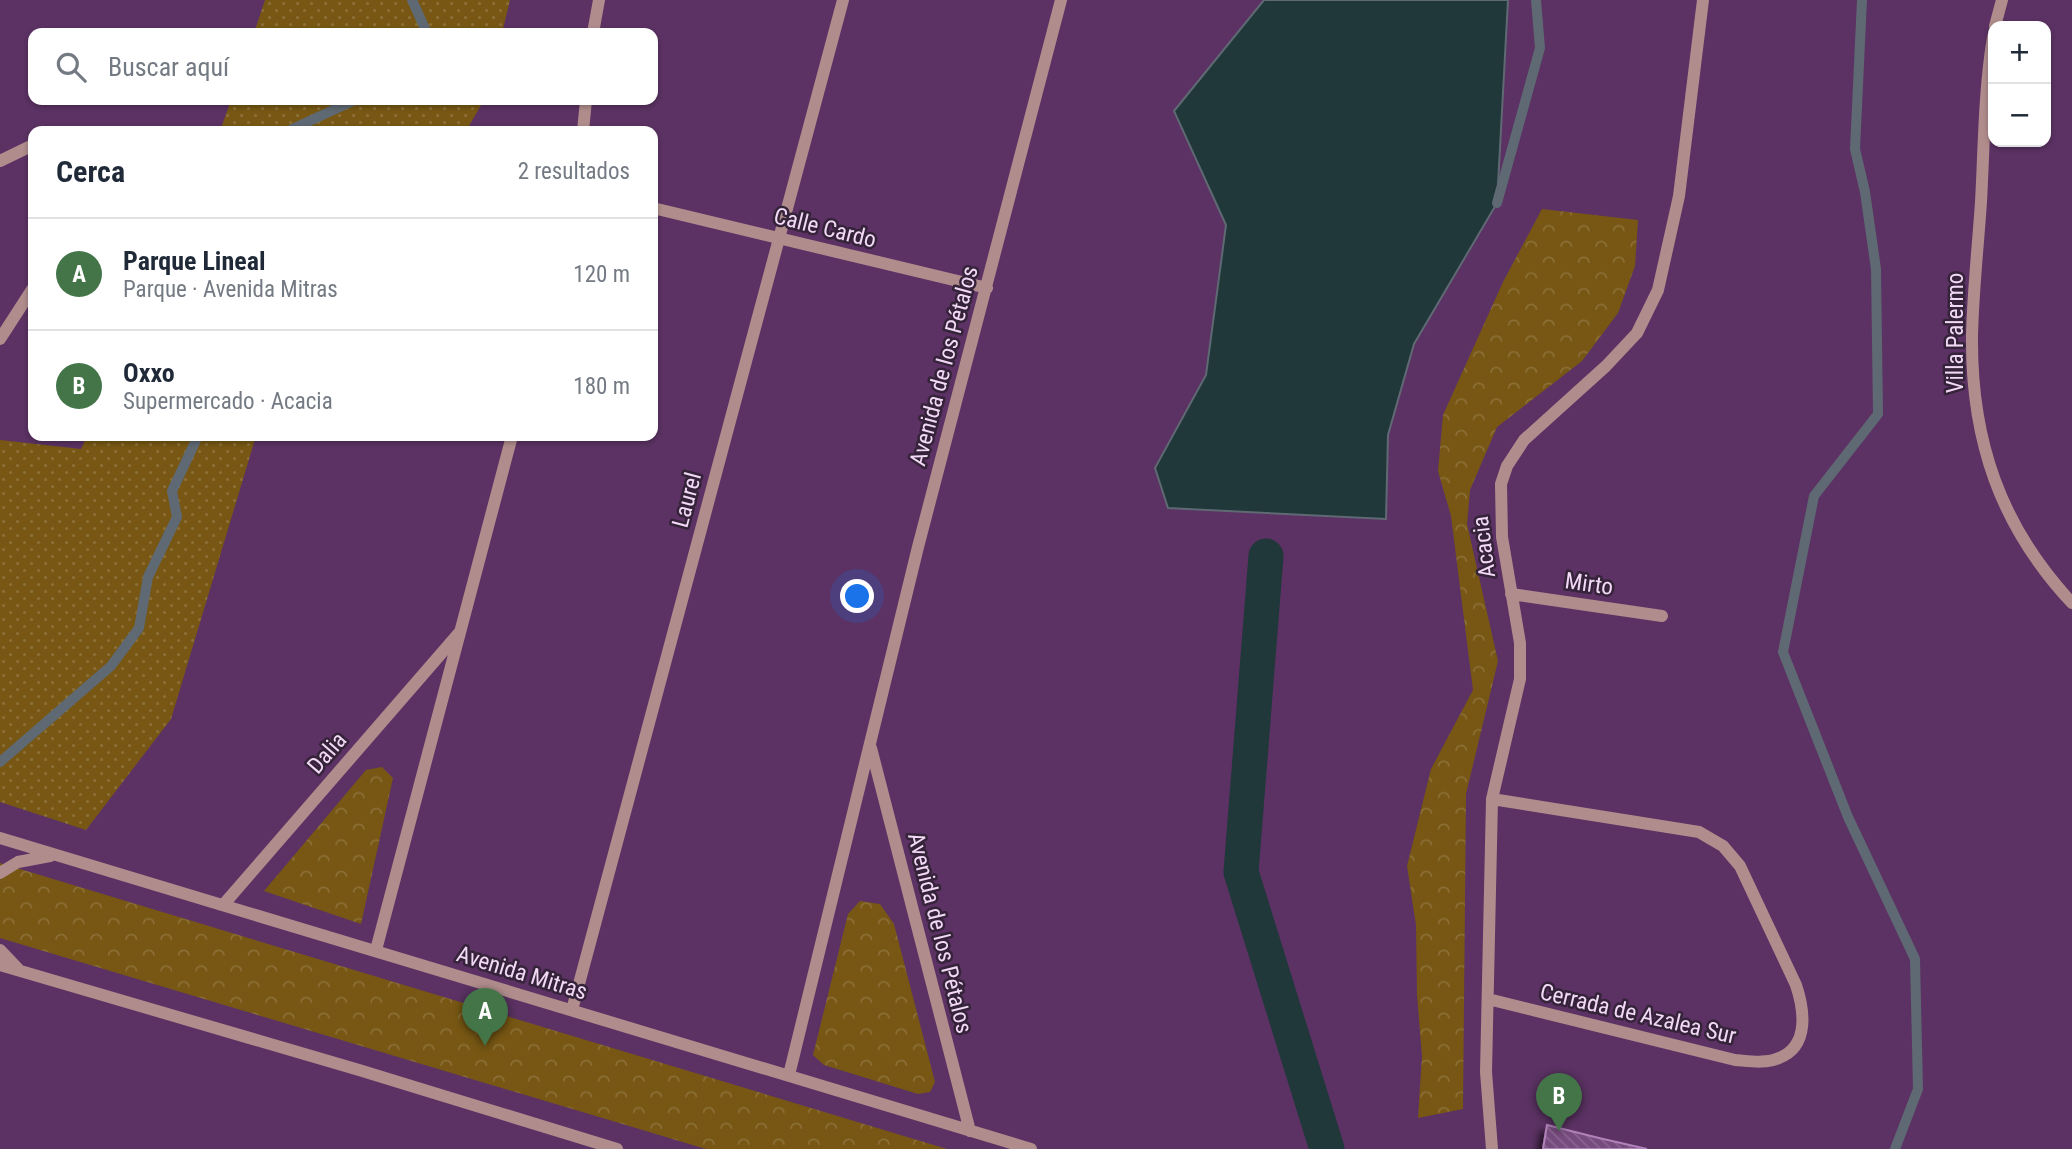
<!DOCTYPE html>
<html lang="es">
<meta charset="utf-8">
<style>
:root{--surface:#fff;--page:#f6f6f7;--text:#1f2937;--muted:#747a83;--line:#e0e1e3;--accent:#437549}
body{margin:0;font-family:"Roboto Condensed",sans-serif;background:var(--page);color:var(--text)}
.controls{position:absolute;right:21px;top:21px;display:grid;overflow:hidden;border-radius:14px;box-shadow:0 2px 5px #0004}
.controls button{width:63px;height:63px;display:grid;place-items:center;padding:0;border:0;border-bottom:2px solid var(--line);background:var(--surface);color:var(--text);font:35px sans-serif}
.you{position:absolute;left:858px;top:597px;width:24px;height:24px;margin:-18px;border:5px solid #fff;border-radius:50%;background:#1a73e8;box-shadow:0 0 0 10px #1a73e833}
.badge{display:grid;place-items:center;width:46px;height:46px;border-radius:50%;background:var(--accent);color:#fff;font-size:23px;font-weight:700}
.pin{position:absolute;translate:-50% -58px;filter:drop-shadow(0 2px 4px #0008)}
.pin::after{content:'';position:absolute;top:37px;width:24px;height:21px;background:inherit;clip-path:polygon(0 0,100% 0,50% 100%)}
.list{margin:0;padding:0;list-style:none}
h2{display:flex;justify-content:space-between;align-items:center;height:91px;margin:0;padding:0 28px;font-size:30px}
h2 small{font-size:23px;font-weight:400;color:var(--muted)}
.list li{display:grid;grid-template-columns:46px 1fr auto;gap:21px;align-items:center;box-sizing:border-box;height:112px;padding:0 28px;border-top:2px solid var(--line)}
.list b{display:block;font-size:26px;white-space:nowrap}
.list p{margin:0;font-size:23px;white-space:nowrap;color:var(--muted)}
.list em{font-size:23px;font-style:normal;color:var(--muted)}
.icon{flex:none;width:38px;height:38px;fill:none;stroke:currentColor;stroke-width:2;stroke-linecap:round;stroke-linejoin:round}
.map{position:relative;flex:none;width:2072px;height:1149px;overflow:hidden}
.search{position:absolute;background:var(--surface);box-shadow:0 2px 5px #0004;left:28px;top:28px;width:630px;height:77px;display:flex;align-items:center;gap:18px;box-sizing:border-box;padding:0 24px;border-radius:14px;color:var(--muted);font-size:26px}
.panel{position:absolute;background:var(--surface);box-shadow:0 2px 5px #0004;left:28px;top:126px;width:630px;height:315px;border-radius:14px}
.map>svg:first-child{display:block}
</style>
<div class="map">
<svg width="2072" height="1149" viewBox="0 0 2072 1149">
<defs>
<pattern id="grass-dots" width="8" height="8" patternUnits="userSpaceOnUse" patternTransform="scale(1.75)"><rect width="8" height="8" fill="#775713"/><path d="M2 2h.1M6 6h.1" fill="none" stroke="#8b6f36" stroke-width="1.8" stroke-linecap="round"/></pattern>
<pattern id="park-crowns" width="20" height="18" patternUnits="userSpaceOnUse" patternTransform="scale(1.75)"><rect width="20" height="18" fill="#775713"/><path d="M2 6a3 3 0 1 1 6 0M12 15a3 3 0 1 1 6 0" fill="none" stroke="#8b6f36"/></pattern>
<pattern id="building-back-hatch" width="6" height="6" patternUnits="userSpaceOnUse" patternTransform="scale(1.75)"><rect width="6" height="6" fill="#764b7e"/><path d="M-1 5l2 2M0 0l6 6M5-1l2 2" fill="none" stroke="#8a6491"/></pattern>
<filter id="shadow"><feDropShadow dx="-6" dy="6" stdDeviation="3.5" flood-color="#0009"/></filter>
</defs>
<rect width="100%" height="100%" fill="#5b3263"/>
<!-- grass -->
<path fill="url(#grass-dots)" d="M265 0H510L502 33H254Z
M231 100H484L466 131H220Z
M87 436H256L171 719 86 830 0 802V440L81 449Z"/>
<!-- park -->
<path fill="url(#park-crowns)" d="M1542 209 1638 220 1635 266 1618 313 1582 361 1497 427 1470 490 1467 524 1498 661 1466 794 1463 1109 1418 1118 1422 1056 1417 995 1416 925 1407 866 1431 769 1473 690 1451 516 1438 471 1443 415 1503 282Z
M382 767 393 778 361 924 264 891 366 770Z
M0 863 947 1149H706L0 938Z
M860 901 880 904 894 924 935 1082 930 1092 918 1094 824 1065 813 1055 848 914Z"/>
<!-- water -->
<path fill="#20383a" stroke="#5f6973" stroke-width="2" d="M1264 0H1508L1497 203 1414 344 1388 435 1386 519 1168 508 1155 468 1206 375 1226 225 1174 111Z"/>
<g fill="none" stroke-linecap="round" stroke-linejoin="round">
<!-- stream -->
<path stroke="#5f6973" stroke-width="10" d="M412 0 427 33
M1862 0 1855 149 1865 192 1876 269 1878 414 1814 496 1783 652 1848 817 1915 959 1918 1089 1895 1149
M288 131 355 100
M1497 203 1540 48 1536 0
M0 762 111 666 139 628 148 577 177 517 172 491 198 436"/>
<!-- canal -->
<path stroke="#20383a" stroke-width="35" d="M1266 556 1241 872 1327 1149"/>
</g>
<!-- building -->
<path fill="url(#building-back-hatch)" stroke="#b082b9" stroke-width="2" filter="url(#shadow)" d="M1547 1125 1599 1138 1647 1149H1543Z"/>
<g fill="none" stroke-linecap="round" stroke-linejoin="round">
<!-- minor -->
<path stroke="#b08d8c" stroke-width="12" d="M1995 26 2002 0
M593 33 599 0
M1993 37C1984 91 1984 148 1981 202 1978 247 1973 291 1972 336 1971 440 2000 526 2072 603
M583 131 586 100
M0 161 33 145
M653 208 987 288
M0 339 33 288
M1511 594 1662 616
M871 748 970 1131
M0 838 1031 1149
M0 873 18 862 50 856
M224 904 459 633
M0 950 19 970
M376 950 512 436
M0 965 359 1070 617 1149
M1488 999 1735 1060C1749 1061 1766 1064 1779 1058 1810 1046 1804 1009 1796 985L1740 866 1723 846 1699 832 1492 799
M572 1010 843 0
M789 1075 918 547 1061 0
M1492 1149 1486 1072 1492 799 1520 679V643L1502 537 1501 484 1507 466 1524 440 1606 366 1637 333 1658 290 1679 196 1703 0"/>
</g>
<g text-anchor="middle" dominant-baseline="central" stroke-width="5" stroke-linejoin="round" paint-order="stroke">
<!-- street labels -->
<g font-size="23" fill="#f2daf7" stroke="#352339">
<text transform="translate(825 228) rotate(14)">Calle Cardo</text>
<text transform="translate(1955 333) rotate(-90)">Villa Palermo</text>
<text transform="translate(944 366) rotate(-75)">Avenida de los Pétalos</text>
<text transform="translate(687 500) rotate(-75)">Laurel</text>
<text transform="translate(1484 547) rotate(-97)">Acacia</text>
<text transform="translate(1589 584) rotate(8)">Mirto</text>
<text transform="translate(327 753) rotate(-49)">Dalia</text>
<text transform="translate(940 933) rotate(76)">Avenida de los Pétalos</text>
<text transform="translate(522 973) rotate(17)">Avenida Mitras</text>
<text transform="translate(1638 1014) rotate(13)">Cerrada de Azalea Sur</text>
</g>
</g>
</svg>
<div class="controls">
<button>+</button>
<button>−</button>
</div>
<div class="you"></div>
<div class="pin badge" style="left:485px;top:1046px">A</div>
<div class="pin badge" style="left:1559px;top:1131px">B</div>
<div class="search"><svg class="icon" aria-label="search" viewBox="0 0 24 24"><circle cx="10" cy="10" r="6"/><path d="M15 15l6 6"/></svg>Buscar aquí</div>
<section class="panel">
<h2>Cerca<small>2 resultados</small></h2>
<ul class="list">
<li><span class="badge">A</span><div><b>Parque Lineal</b><p>Parque · Avenida Mitras</p></div><em>120 m</em></li>
<li><span class="badge">B</span><div><b>Oxxo</b><p>Supermercado · Acacia</p></div><em>180 m</em></li>
</ul>
</section>
</div>
